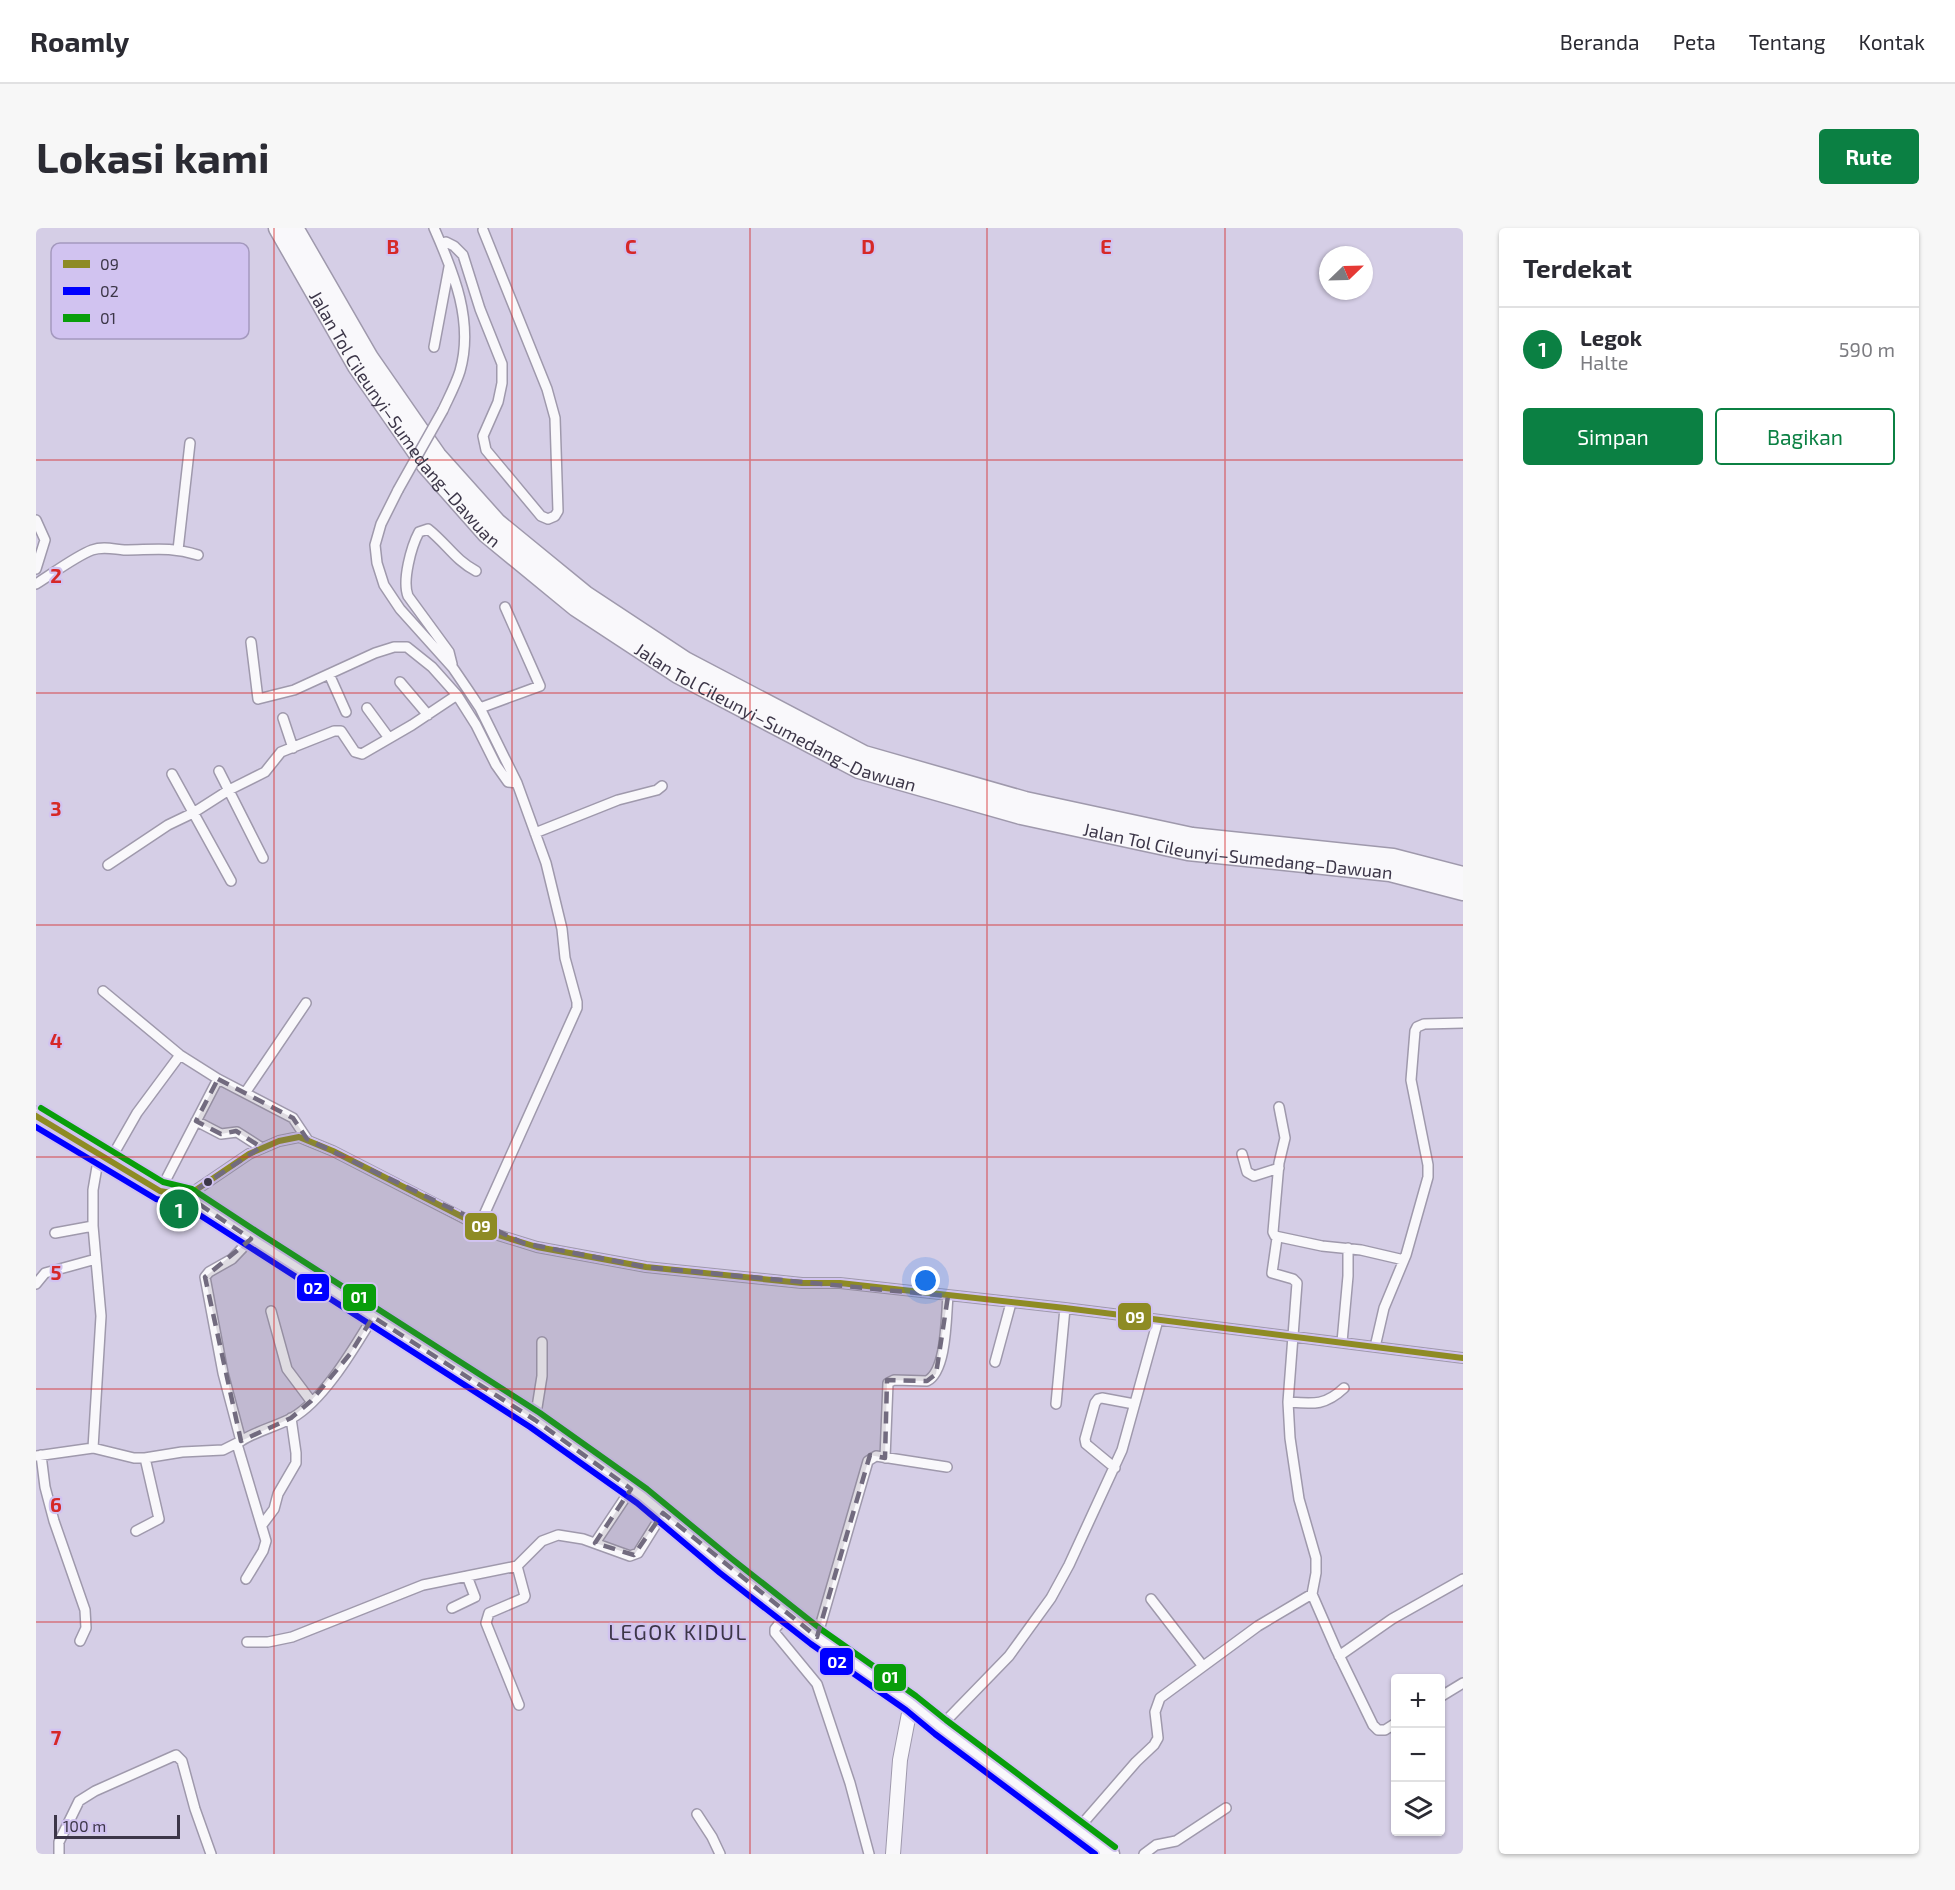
<!DOCTYPE html>
<html lang="id">
<meta charset="utf-8">
<style>
:root{--surface:#fff;--page:#f7f7f7;--text:#2b2b33;--muted:#7c7c81;--line:#e1e1e2;--accent:#0b8043}
body{margin:0;font-family:"Exo 2",sans-serif;background:var(--page);color:var(--text)}
.controls{position:absolute;right:18px;bottom:18px;display:grid;overflow:hidden;border-radius:6px;box-shadow:0 2px 4px #0004}
.controls button{width:54px;height:54px;display:grid;place-items:center;padding:0;border:0;border-bottom:2px solid var(--line);background:var(--surface);color:var(--text);font:30px sans-serif}
.compass{position:absolute;left:1283px;top:18px;width:54px;height:54px;border-radius:50%;background:var(--surface);box-shadow:0 2px 4px #0004;rotate:67deg}
.scale{position:absolute;left:18px;bottom:15px;width:126px;box-sizing:border-box;padding-left:6px;border:3px solid #3c3648;border-top:0;font-size:16px;line-height:21px;white-space:nowrap;color:#3c3648;-webkit-text-stroke:4px #d1c3f0;paint-order:stroke}
.you{position:absolute;left:890px;top:1053px;width:21px;height:21px;margin:-15px;border:4px solid #fff;border-radius:50%;background:#1a73e8;box-shadow:0 0 0 9px #1a73e833}
.badge{display:grid;place-items:center;width:39px;height:39px;border-radius:50%;background:var(--accent);color:#fff;font-size:20px;font-weight:700}
.pin{position:absolute;translate:-50% -50%;border:3px solid #fff;box-shadow:0 2px 6px #0006}
.list{margin:0;padding:0;list-style:none}
h2{display:flex;justify-content:space-between;align-items:center;height:78px;margin:0;padding:0 24px;font-size:26px}
h2 small{font-size:20px;font-weight:400;color:var(--muted)}
.list li{display:grid;grid-template-columns:39px 1fr auto;gap:18px;align-items:center;box-sizing:border-box;height:84px;padding:0 24px;border-top:2px solid var(--line)}
.list b{display:block;font-size:22px;white-space:nowrap}
.list p{margin:0;font-size:20px;white-space:nowrap;color:var(--muted)}
.list em{font-size:20px;font-style:normal;color:var(--muted)}
.actions{display:flex;gap:12px;padding:18px 24px}
.actions a{flex:1;padding:14px 0;border:2px solid var(--accent);border-radius:6px;text-align:center;font-size:21px;color:var(--accent)}
.actions .main{background:var(--accent);color:#fff}
.icon{flex:none;width:33px;height:33px;fill:none;stroke:currentColor;stroke-width:2;stroke-linecap:round;stroke-linejoin:round}
.map{position:relative;flex:none;width:1427px;height:1626px;overflow:hidden;border-radius:6px}
header{display:flex;align-items:center;gap:36px;box-sizing:border-box;height:84px;padding:0 30px;background:var(--surface);border-bottom:2px solid var(--line)}
header strong{font-size:28px}
nav{display:flex;gap:33px;margin-inline-start:auto;font-size:21px}
.intro{display:flex;align-items:center;justify-content:space-between;box-sizing:border-box;height:144px;padding:0 36px}
h1{margin:0;font-size:42px}
.button{padding:15px 27px;border-radius:6px;background:var(--accent);color:#fff;font-size:21px;font-weight:700}
main{display:flex;gap:36px;padding:0 36px}
aside{flex:1;background:var(--surface);border-radius:6px;box-shadow:0 2px 4px #0004}
.map>svg:first-child{display:block}
</style>
<header>
<strong>Roamly</strong>
<nav><a>Beranda</a><a>Peta</a><a>Tentang</a><a>Kontak</a></nav>
</header>
<div class="intro"><h1>Lokasi kami</h1><a class="button">Rute</a></div>
<main>
<div class="map">
<svg width="1427" height="1626" viewBox="0 0 1427 1626">
<rect width="100%" height="100%" fill="#d5cee6"/>
<g fill="none" stroke-linecap="round" stroke-linejoin="round">
<!-- street casing -->
<g stroke="#9f99ac" stroke-width="12">
<path id="street" d="M398 0C418 45 438 94 424 143 420 156 413 169 407 182
M405 16 410 14 418 18 427 27 444 81 466 136V155L462 174 447 208 450 222 505 288 512 291 519 288 522 283 519 190 511 161 447 2
M398 119 413 39
M362 262 345 296 339 317 341 335 348 357 364 381 417 440 432 462 444 480 481 555 510 635 526 701 529 730 541 774V780L443 998
M0 292 9 312 0 341
M142 322 154 215
M0 356C16 346 40 328 56 322 67 318 77 321 88 322 116 322 133 318 162 327
M215 414 222 471 258 462 339 425 358 419H371L396 439 421 467 440 497 460 537 472 554 481 555
M416 436 413 424 372 368C366 353 375 319 383 304L392 301C411 316 419 332 440 343
M293 446 310 484
M364 454 392 487
M331 480 353 510
M444 480 504 458 469 379
M247 490 257 520
M183 543 227 630
M136 546 195 653
M499 605 582 572 621 562 626 558
M72 637 132 597 157 585 193 562 229 544 245 524 298 503H305L319 524 326 526 376 497 421 467
M67 763 144 827 182 851 257 890 271 911
M209 865 270 775
M1243 879 1249 910 1243 935 1237 1004 1239 1008 1286 1018 1325 1022 1368 1032
M160 893 185 906 201 904 226 920
M1206 926 1211 944 1218 948 1243 940
M73 934 101 885 144 827
M124 963 182 851
M151 968 213 926 243 913 263 909 297 923 443 998 462 1007 501 1019 610 1039 766 1055H804L1029 1080 1427 1130
M19 1005 57 998
M215 1011 196 1031 173 1044 169 1049 187 1145 205 1213C220 1203 239 1199 256 1190 288 1172 318 1120 337 1089
M0 1056 9 1045 60 1031
M235 1083 251 1141 275 1173
M1306 1114 1312 1048V1020
M1339 1119 1348 1080 1370 1027 1392 949V937L1375 852 1379 803 1381 799 1388 796 1427 795
M959 1134 975 1075
M1252 1174C1277 1176 1289 1178 1308 1160
M1020 1176 1029 1080
M499 1192 506 1148V1114
M201 1216 230 1313 227 1323 210 1351
M57 1220 65 1088 57 998V962L63 927
M5 1227 9 1259 18 1293 49 1382 50 1400 44 1413
M0 1228 57 1220 98 1230H109L146 1224 187 1222 205 1213
M849 1230 852 1155 858 1152 891 1153C911 1143 910 1088 912 1068
M1079 1240 1050 1216 1049 1211 1059 1175 1062 1171 1066 1170 1098 1176
M226 1297 238 1281 242 1266 260 1235V1225L255 1190
M100 1303 123 1291 109 1230
M559 1315 595 1261
M481 1338 489 1368 488 1370 453 1385 450 1395 483 1477
M1276 1366 1300 1421 1337 1497 1342 1502H1349L1360 1495
M1115 1371 1166 1437
M416 1380 439 1369 431 1348
M751 1386 739 1401V1405L781 1456 814 1555 833 1626
M781 1409 832 1233 840 1228 911 1239
M211 1414H232L256 1409 387 1357 481 1338 506 1313 522 1307 547 1311 594 1328 602 1325 627 1285
M1303 1428 1356 1391 1427 1351
M1404 1469 1427 1455
M904 1499 973 1428 1015 1370 1033 1337 1086 1222 1122 1092
M661 1586 676 1609 684 1626
M1041 1602 1100 1534 1118 1517 1122 1510 1119 1484 1124 1470 1222 1398 1276 1366 1280 1345V1330L1263 1271 1254 1210 1252 1174 1261 1055 1257 1051 1236 1045 1241 1010
M23 1626V1614L43 1573 59 1563 140 1527 146 1533 159 1581 175 1626
M1108 1626 1120 1617 1140 1613 1190 1580"/>
</g>
<!-- secondary casing -->
<g stroke="#9f99ac" stroke-width="16">
<path id="secondary" d="M857 1626 864 1532 875 1475"/>
</g>
<!-- highway casing -->
<g stroke="#9f99ac" stroke-width="21">
<g id="highway">
<path id="s1" d="M242 0 321 138 390 237 451 306 540 379 642 446 823 541 985 587 1152 623 1354 644 1427 663"/>
<path d="M258 0 333 130 401 228 461 295 549 367 649 433 828 527 989 573 1156 609 1357 630 1427 648"/>
<path d="M0 888 124 963 151 968 215 1011 499 1192 606 1268 690 1338 781 1409 875 1475 904 1499 1074 1626"/>
</g>
</g>
<!-- street -->
<use href="#street" stroke="#f9f8fb" stroke-width="9"/>
<!-- secondary -->
<use href="#secondary" stroke="#f9f8fb" stroke-width="14"/>
<!-- highway -->
<use href="#highway" stroke="#f9f8fb" stroke-width="18"/>
<!-- street-bridge casing -->
<g stroke="#9f99ac" stroke-width="12" stroke-linecap="butt">
<path id="street-bridge" d="M362 262 407 182"/>
</g>
<!-- street-bridge -->
<use href="#street-bridge" stroke="#f9f8fb" stroke-width="9"/>
<!-- bus-1 casing -->
<g stroke="#d1c3f0" stroke-width="10">
<path id="bus-1" d="M0 888 124 963 151 968
M151 968 213 926 243 913 263 909 297 923 462 1007 501 1019 610 1039 766 1055H804L1029 1080 1427 1130"/>
</g>
<!-- bus-2 casing -->
<g stroke="#d1c3f0" stroke-width="10">
<path id="bus-2" d="M0 899 120 971 148 977 494 1199 601 1275 684 1345 775 1416 870 1482 899 1506 1059 1626"/>
</g>
<!-- bus-3 casing -->
<g stroke="#d1c3f0" stroke-width="10">
<path id="bus-3" d="M5 880 127 954 156 961 220 1003 504 1185 611 1261 696 1331 786 1402 880 1468 910 1492 1079 1619"/>
</g>
<!-- bus-1 -->
<use href="#bus-1" stroke="#8e8b24" stroke-width="6"/>
<!-- bus-2 -->
<use href="#bus-2" stroke="#00f" stroke-width="6"/>
<!-- bus-3 -->
<use href="#bus-3" stroke="#099e0b" stroke-width="6"/>
</g>
<!-- marked area -->
<path fill="#726b7f" fill-opacity="0.2" stroke="#726b7f" stroke-width="4.5" stroke-dasharray="12 8" stroke-linejoin="round" d="M182 851 257 890 271 911 487 1015 610 1039 912 1068 900 1146 891 1153 851 1152 849 1230 834 1227 781 1409 627 1285 598 1327 559 1315 595 1261 499 1192 337 1089 314 1126 275 1173 255 1190 205 1213 169 1049 215 1011 151 968 225 919 200 903 185 906 160 893Z"/>
<!-- grid -->
<path fill="none" stroke="#d62828" stroke-width="1.5" stroke-opacity="0.55" d="M238 0V1626M476 0V1626M714 0V1626M951 0V1626M1189 0V1626M0 232H1427M0 465H1427M0 697H1427M0 929H1427M0 1161H1427M0 1394H1427"/>
<!-- markers -->
<circle fill="#3c3648" stroke="#d1c3f0" stroke-width="2" cx="172" cy="954" r="5"/>
<g text-anchor="middle" dominant-baseline="central" stroke-width="4.5" stroke-linejoin="round" paint-order="stroke">
<!-- street labels -->
<g font-size="18" fill="#3c3648" stroke="#d1c3f0">
<text stroke="none"><textPath href="#s1" startOffset="230">Jalan Tol Cileunyi–Sumedang–Dawuan</textPath></text>
<text stroke="none"><textPath href="#s1" startOffset="716">Jalan Tol Cileunyi–Sumedang–Dawuan</textPath></text>
<text stroke="none"><textPath href="#s1" startOffset="1202">Jalan Tol Cileunyi–Sumedang–Dawuan</textPath></text>
</g>
<!-- quarter labels -->
<g font-size="21" letter-spacing="1.5" fill="#3c3648" stroke="#d1c3f0">
<text x="642" y="1403">LEGOK KIDUL</text>
</g>
</g>
<!-- legend -->
<rect x="15" y="15" width="198" height="96" rx="9" fill="#d1c3f0" stroke="#a499be" stroke-width="1.5"/>
<rect x="27" y="32" width="27" height="8" fill="#8e8b24"/>
<rect x="27" y="59" width="27" height="8" fill="#00f"/>
<rect x="27" y="86" width="27" height="8" fill="#099e0b"/>
<g font-size="16" fill="#3c3648">
<text x="64" y="42">09</text>
<text x="64" y="69">02</text>
<text x="64" y="96">01</text>
</g>
<g font-size="20" text-anchor="middle" font-weight="bold" fill="#d62828" stroke="#d1c3f0" stroke-width="4.5" stroke-linejoin="round" paint-order="stroke">
<text x="357" y="26">B</text>
<text x="595" y="26">C</text>
<text x="832" y="26">D</text>
<text x="1070" y="26">E</text>
<text x="20" y="355">2</text>
<text x="20" y="588">3</text>
<text x="20" y="820">4</text>
<text x="20" y="1052">5</text>
<text x="20" y="1284">6</text>
<text x="20" y="1517">7</text>
</g>
<g stroke="#d1c3f0" stroke-width="2">
<rect x="428" y="984" width="34" height="29" rx="6" fill="#8e8b24"/>
<rect x="260" y="1045" width="34" height="29" rx="6" fill="#00f"/>
<rect x="306" y="1055" width="35" height="29" rx="6" fill="#099e0b"/>
<rect x="1081" y="1074" width="35" height="29" rx="6" fill="#8e8b24"/>
<rect x="783" y="1419" width="35" height="29" rx="6" fill="#00f"/>
<rect x="837" y="1435" width="34" height="29" rx="6" fill="#099e0b"/>
</g>
<g font-size="16" text-anchor="middle" font-weight="bold" fill="#fff">
<text x="445" y="1004">09</text>
<text x="277" y="1066">02</text>
<text x="323" y="1075">01</text>
<text x="1099" y="1095">09</text>
<text x="801" y="1440">02</text>
<text x="854" y="1455">01</text>
</g>
</svg>
<div class="controls">
<button>+</button>
<button>−</button>
<button><svg class="icon" aria-label="layers" viewBox="0 0 24 24"><path d="M12 4l9 5-9 5-9-5zM3 14l9 5 9-5"/></svg></button>
</div>
<svg class="compass" viewBox="-18 -18 36 36"><path d="M0-13l5 13h-10z" fill="#e53935"/><path d="M0 13l5-13h-10z" fill="#7c7c81"/></svg>
<div class="scale">100 m</div>
<div class="you"></div>
<div class="pin badge" style="left:143px;top:981px">1</div>
</div>
<aside>
<h2>Terdekat<small></small></h2>
<ul class="list">
<li><span class="badge">1</span><div><b>Legok</b><p>Halte</p></div><em>590 m</em></li>
</ul>
<div class="actions"><a class="main">Simpan</a><a>Bagikan</a></div>
</aside>
</main>
